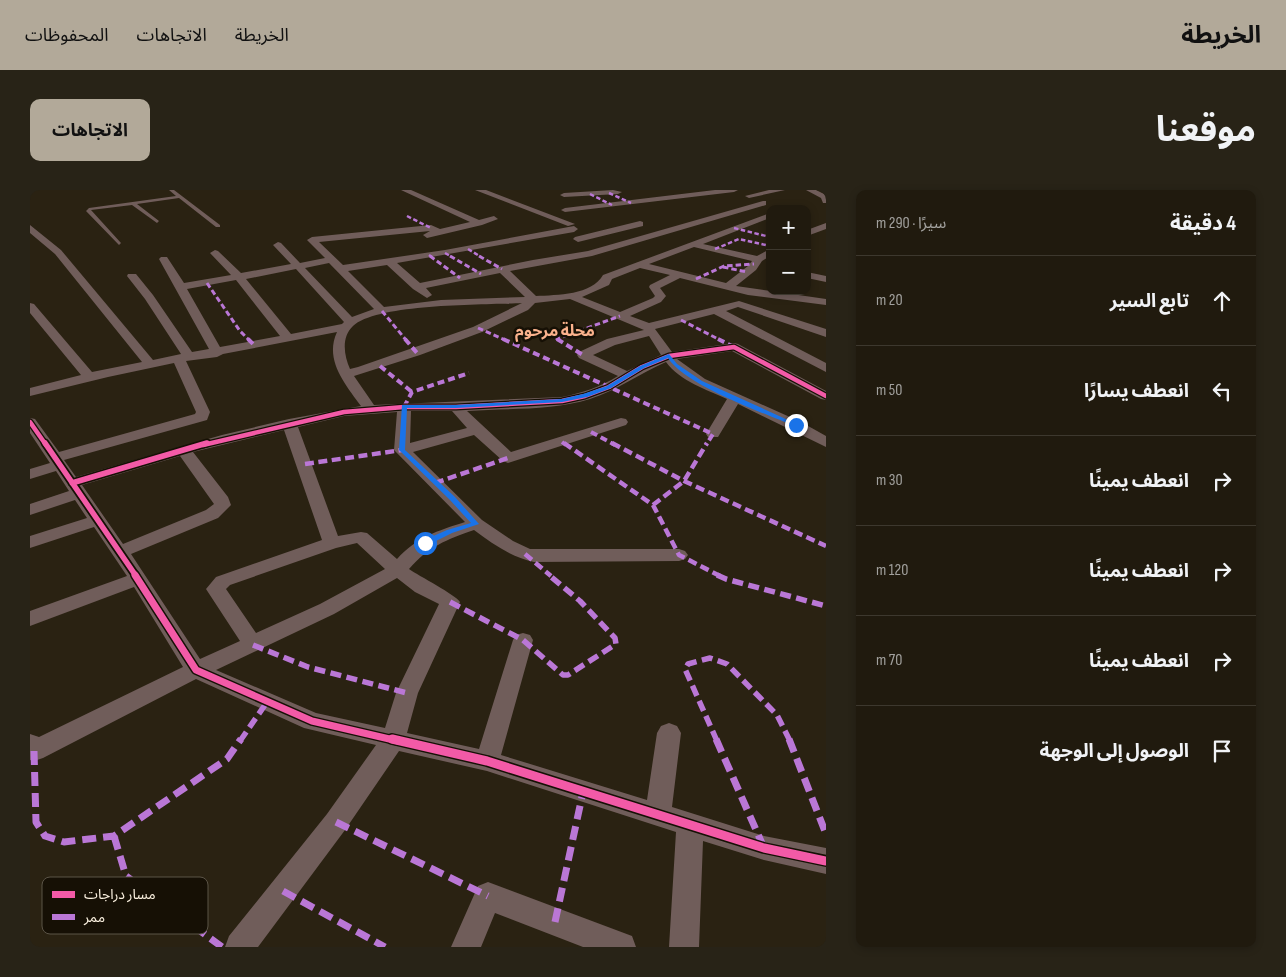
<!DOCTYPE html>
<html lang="ar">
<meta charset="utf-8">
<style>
:root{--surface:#201a0e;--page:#282317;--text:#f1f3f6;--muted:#a2a19e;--line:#3d382e;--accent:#b2a999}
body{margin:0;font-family:"Sofia Sans Condensed","Noto Sans Arabic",sans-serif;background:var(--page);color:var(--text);direction:rtl}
.controls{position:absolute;right:15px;top:15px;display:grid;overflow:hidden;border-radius:10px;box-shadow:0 2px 8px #0003}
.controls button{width:45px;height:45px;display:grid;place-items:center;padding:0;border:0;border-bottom:1px solid var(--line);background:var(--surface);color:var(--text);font:25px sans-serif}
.stop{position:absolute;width:15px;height:15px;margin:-11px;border:4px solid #1a73e8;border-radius:50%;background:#fff}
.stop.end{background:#1a73e8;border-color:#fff;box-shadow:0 1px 5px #0008}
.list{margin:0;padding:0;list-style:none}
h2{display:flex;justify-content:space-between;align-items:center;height:65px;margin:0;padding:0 20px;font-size:21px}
h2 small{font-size:16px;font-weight:400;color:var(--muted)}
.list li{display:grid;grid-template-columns:32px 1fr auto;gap:15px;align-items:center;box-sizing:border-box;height:90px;padding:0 20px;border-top:1px solid var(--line)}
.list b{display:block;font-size:19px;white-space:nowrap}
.list em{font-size:16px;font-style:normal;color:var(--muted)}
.icon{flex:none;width:28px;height:28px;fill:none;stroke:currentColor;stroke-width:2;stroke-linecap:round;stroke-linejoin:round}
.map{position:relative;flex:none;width:796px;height:757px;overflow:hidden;direction:ltr;border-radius:10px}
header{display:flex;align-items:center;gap:30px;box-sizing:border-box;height:70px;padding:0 25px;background:var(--accent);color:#111}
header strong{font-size:24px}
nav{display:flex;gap:28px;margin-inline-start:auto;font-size:18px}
.intro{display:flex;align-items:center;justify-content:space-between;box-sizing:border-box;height:120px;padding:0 30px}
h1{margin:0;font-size:35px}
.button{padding:12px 22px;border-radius:10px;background:var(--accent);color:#111;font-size:18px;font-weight:700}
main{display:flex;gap:30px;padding:0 30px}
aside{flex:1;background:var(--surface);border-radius:10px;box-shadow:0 2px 8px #0003}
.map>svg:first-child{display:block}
</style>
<header>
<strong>الخريطة</strong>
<nav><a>الخريطة</a><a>الاتجاهات</a><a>المحفوظات</a></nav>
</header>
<div class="intro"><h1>موقعنا</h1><a class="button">الاتجاهات</a></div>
<main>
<aside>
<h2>4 دقيقة<small>سيرًا · 290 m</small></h2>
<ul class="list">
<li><svg class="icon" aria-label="ahead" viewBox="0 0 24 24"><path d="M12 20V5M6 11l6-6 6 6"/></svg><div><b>تابع السير</b></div><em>20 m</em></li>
<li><svg class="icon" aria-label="left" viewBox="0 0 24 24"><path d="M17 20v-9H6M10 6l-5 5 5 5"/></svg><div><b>انعطف يسارًا</b></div><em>50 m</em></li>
<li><svg class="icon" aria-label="right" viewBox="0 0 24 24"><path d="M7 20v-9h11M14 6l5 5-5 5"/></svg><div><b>انعطف يمينًا</b></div><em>30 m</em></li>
<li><svg class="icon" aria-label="right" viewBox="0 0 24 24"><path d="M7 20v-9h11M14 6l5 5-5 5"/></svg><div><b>انعطف يمينًا</b></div><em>120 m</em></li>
<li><svg class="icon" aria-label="right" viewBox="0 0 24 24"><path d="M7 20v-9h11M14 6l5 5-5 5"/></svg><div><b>انعطف يمينًا</b></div><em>70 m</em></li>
<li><svg class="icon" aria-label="arrive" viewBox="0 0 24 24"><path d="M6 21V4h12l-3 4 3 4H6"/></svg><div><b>الوصول إلى الوجهة</b></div></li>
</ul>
</aside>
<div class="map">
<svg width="796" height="757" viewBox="0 0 796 757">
<rect width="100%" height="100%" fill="#2a2212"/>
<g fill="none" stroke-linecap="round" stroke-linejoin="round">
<!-- service -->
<path fill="#705d5a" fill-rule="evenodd" d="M139 0H144L190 35V37H186L149 8 107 14 129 31 127 33 102 15 61 20 91 53 89 55 56 21 59 18 146 6Z"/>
<!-- minor -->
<path fill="#705d5a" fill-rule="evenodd" d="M371 0H381L449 30 464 26 468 29 452 35 397 48 393 45 400 41 289 52 313 75 415 60 544 36 548 39 544 42 367 73 390 93 503 70 558 61 733 11H736V15L562 66 480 81 506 106C527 105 562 105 573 85L740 23V28L673 54 727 66 740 59V66L732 71 726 80 706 96 796 109V115L718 105 650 88 630 98 636 106 631 112 600 126 619 133 709 111 796 139V147L708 117 696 121 796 173V182L684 124 625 139 642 162 704 153 708 154 796 201V210L791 209 702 161 647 169 675 189 771 232 796 246V257L708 214 688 247H678L676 244 697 209C677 200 650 191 636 172 610 183 588 200 560 209 522 221 477 218 437 221L481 262 591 228 596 229 598 232 596 235 478 273 473 271 444 245 383 262 452 330 483 351 500 359H649L655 361 658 365 655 369 649 371 504 372C481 367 463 354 444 340 416 350 399 356 379 379 389 386 426 405 430 412L388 503 377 543 449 559 483 450 486 445 493 443 500 445 503 450 471 565 617 610 627 543 631 536 639 533 647 536 651 543 642 617 734 646 796 658V684L734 670 673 651 669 757H639L646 642 457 581 369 561 315 640 228 757H195L199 746 297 624 346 555 274 538 166 489 13 568 4 571 0 570V544L9 547 153 477 104 397 0 436V421L97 386 64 337 0 358V346L57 328 45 310 0 325V314L39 301 26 281 0 289V279L20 273 0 243V228L5 229 29 262 165 224 166 222 144 173 78 187 0 206V198L51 185 0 123V113L4 114 62 182 112 172 25 64 0 43V35L31 60 123 170 151 164 115 109 97 86 98 84H106L123 105 162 162 179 159 129 69 131 67H137L154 93 201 85 180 63 185 60 188 61 211 83 261 74 243 55 248 52 251 53 270 73 295 68 277 50 282 47 401 35 410 39 440 32ZM664 57 722 71 718 76 696 93 619 74ZM299 73 344 119 322 127 275 78ZM357 75 383 99 397 108 402 105 396 98 470 83 495 107 411 110 354 117 318 81ZM610 78 640 85 620 95 619 97 625 106 623 108 590 122 552 107 579 95 582 89ZM266 79 314 132 312 134 261 144 216 89ZM206 90 250 146 190 157 157 99ZM540 109 614 140 577 149 549 162 547 165 549 168 588 186C570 197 552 203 532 207L344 215 324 186 390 165 452 142 498 120 505 113ZM492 113 443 137 328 177 320 179C314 166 311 147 323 136 348 113 455 115 492 113ZM307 142C294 170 315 194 331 216L259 229 192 245 46 287 34 270 177 230 180 222 156 171 187 167 193 164ZM619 146 631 165 597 181 563 165 585 155ZM381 221H422L437 238 380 253ZM367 222 364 260 435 332C407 341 387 347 367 369L337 343 331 342 308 346 268 237 314 226ZM254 240 292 350 186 387 176 399 210 451 170 469 101 364 188 328 201 315 198 307 163 262ZM150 266 184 314 176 320 93 354 52 295ZM327 353 355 379 290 414 226 443 196 399 200 395 306 358ZM367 388 385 402 409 414 366 503 355 538 286 523 186 480 304 424Z
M445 0H456L545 34 538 36Z
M583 0 592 2 588 4 534 7 530 5 534 3Z
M685 0H708L704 2 535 22 531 20 535 18Z
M739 0H755L719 8 715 6Z
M776 0H786L796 5V13H793L791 8Z
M610 31 613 32V36L548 52 543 49 545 47Z
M796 33V39L777 46V40Z
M777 82 796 86V92L777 88Z
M458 692 602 746 606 757H553L465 723 451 757H421L448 696Z"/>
<!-- quiet-far5 -->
<path stroke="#ba77d6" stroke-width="2.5" stroke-dasharray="4.5 2.5" stroke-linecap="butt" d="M579 3 601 13
M560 4 582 15
M377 26 401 38
M704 38 740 47
M438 59 451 67
M685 59 709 49 740 56
M415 63 422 67
M399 65 402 67"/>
<!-- quiet-far4 -->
<path stroke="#ba77d6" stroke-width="3" stroke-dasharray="5.5 3" stroke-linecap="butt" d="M400 66 430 88
M420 66 451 84
M449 66 472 79
M693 77 717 82
M666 89 694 76 724 74
M177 93 210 141 219 150
M352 121 376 150
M651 130 690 150
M448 138 475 150
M529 150 527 149 590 126"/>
<!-- quiet-far3 -->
<path stroke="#ba77d6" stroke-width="4" stroke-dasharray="7 4" stroke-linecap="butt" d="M218 149 225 156
M375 149 387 163
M473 149 683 244 676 255
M527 149 553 165
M688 149 702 156
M350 176 382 202
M374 217 382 202 439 183
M561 242 585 255
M532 252 536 255"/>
<!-- quiet-far2 -->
<path stroke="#ba77d6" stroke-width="4.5" stroke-dasharray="9 4.5" stroke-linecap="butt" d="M534 253 623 315 649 365 690 386
M582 253 654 291 796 356
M275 274 372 260
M405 293 478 268
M623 315 654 291 677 253
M495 364 521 386"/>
<!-- quiet-far1 -->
<path stroke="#ba77d6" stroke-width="5.5" stroke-dasharray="11 5.5" stroke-linecap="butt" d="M687 385 696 389 796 416
M420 412 493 450 533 485H538L586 454 585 448 550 411 519 385
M223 455 278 477 377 503
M210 551 237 512
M687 551 655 479 658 474 680 468 697 474 747 525 760 551"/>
<!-- quiet -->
<path stroke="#ba77d6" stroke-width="7" stroke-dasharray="14 7" stroke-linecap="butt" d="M686 549 734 658
M759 549 796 644
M4 561 6 632 15 646 34 652 84 646 197 569 211 549
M306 632 458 706
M84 646 96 686 192 757
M253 701 355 757
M525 732 553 602"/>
<!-- cycleway-far3 casing -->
<g stroke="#161005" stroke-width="7">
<path id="cycleway-far3" d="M0 232 16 255
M173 255 314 222 374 217H426L532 211 555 206 579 197 612 177 639 166 704 157 796 206"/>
</g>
<!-- cycleway-far2 casing -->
<g stroke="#161005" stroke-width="9">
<path id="cycleway-far2" d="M15 253 106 386
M42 293 177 253"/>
</g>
<!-- cycleway-far1 casing -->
<g stroke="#161005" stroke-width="10">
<path id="cycleway-far1" d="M105 385 166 480 282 531 368 551"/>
</g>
<!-- cycleway casing -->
<g stroke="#161005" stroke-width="12">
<path id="cycleway" d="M362 549 457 571 734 658 796 671"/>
</g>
<!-- cycleway-far3 -->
<use href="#cycleway-far3" stroke="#f35aa7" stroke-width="4.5"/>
<!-- cycleway-far2 -->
<use href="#cycleway-far2" stroke="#f35aa7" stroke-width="5.5"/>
<!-- cycleway-far1 -->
<use href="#cycleway-far1" stroke="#f35aa7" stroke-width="7"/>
<!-- cycleway -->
<use href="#cycleway" stroke="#f35aa7" stroke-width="9"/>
</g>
<!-- route -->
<path fill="#1a73e8" d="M639 164 647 174 672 191 769 235 764 236C732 222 656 196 638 168L614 178 581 198 557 207 532 212 426 218H377L375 260 425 307 449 334 422 343 398 355H392V351L417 340 441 333 420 310 369 260 372 215H426L532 209 553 204 577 196 610 176Z"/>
<g text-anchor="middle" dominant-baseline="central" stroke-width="5" stroke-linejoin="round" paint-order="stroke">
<!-- far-district labels -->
<g font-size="16" font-weight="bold" fill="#fbb28c" stroke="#161005">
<text x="525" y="141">محلة مرحوم</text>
</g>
</g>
<!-- legend -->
<rect x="12" y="687" width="166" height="57" rx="8" fill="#161005" stroke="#5b5447" stroke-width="1"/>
<rect x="22" y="701" width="23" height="7" fill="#f35aa7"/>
<rect x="22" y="724" width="23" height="6" fill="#ba77d6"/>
<g font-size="14" fill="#fcf2e1">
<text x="54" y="709">مسار دراجات</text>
<text x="54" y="732">ممر</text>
</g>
</svg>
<div class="controls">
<button>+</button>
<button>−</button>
</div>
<div class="stop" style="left:395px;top:353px"></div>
<div class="stop end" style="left:766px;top:235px"></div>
</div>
</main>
